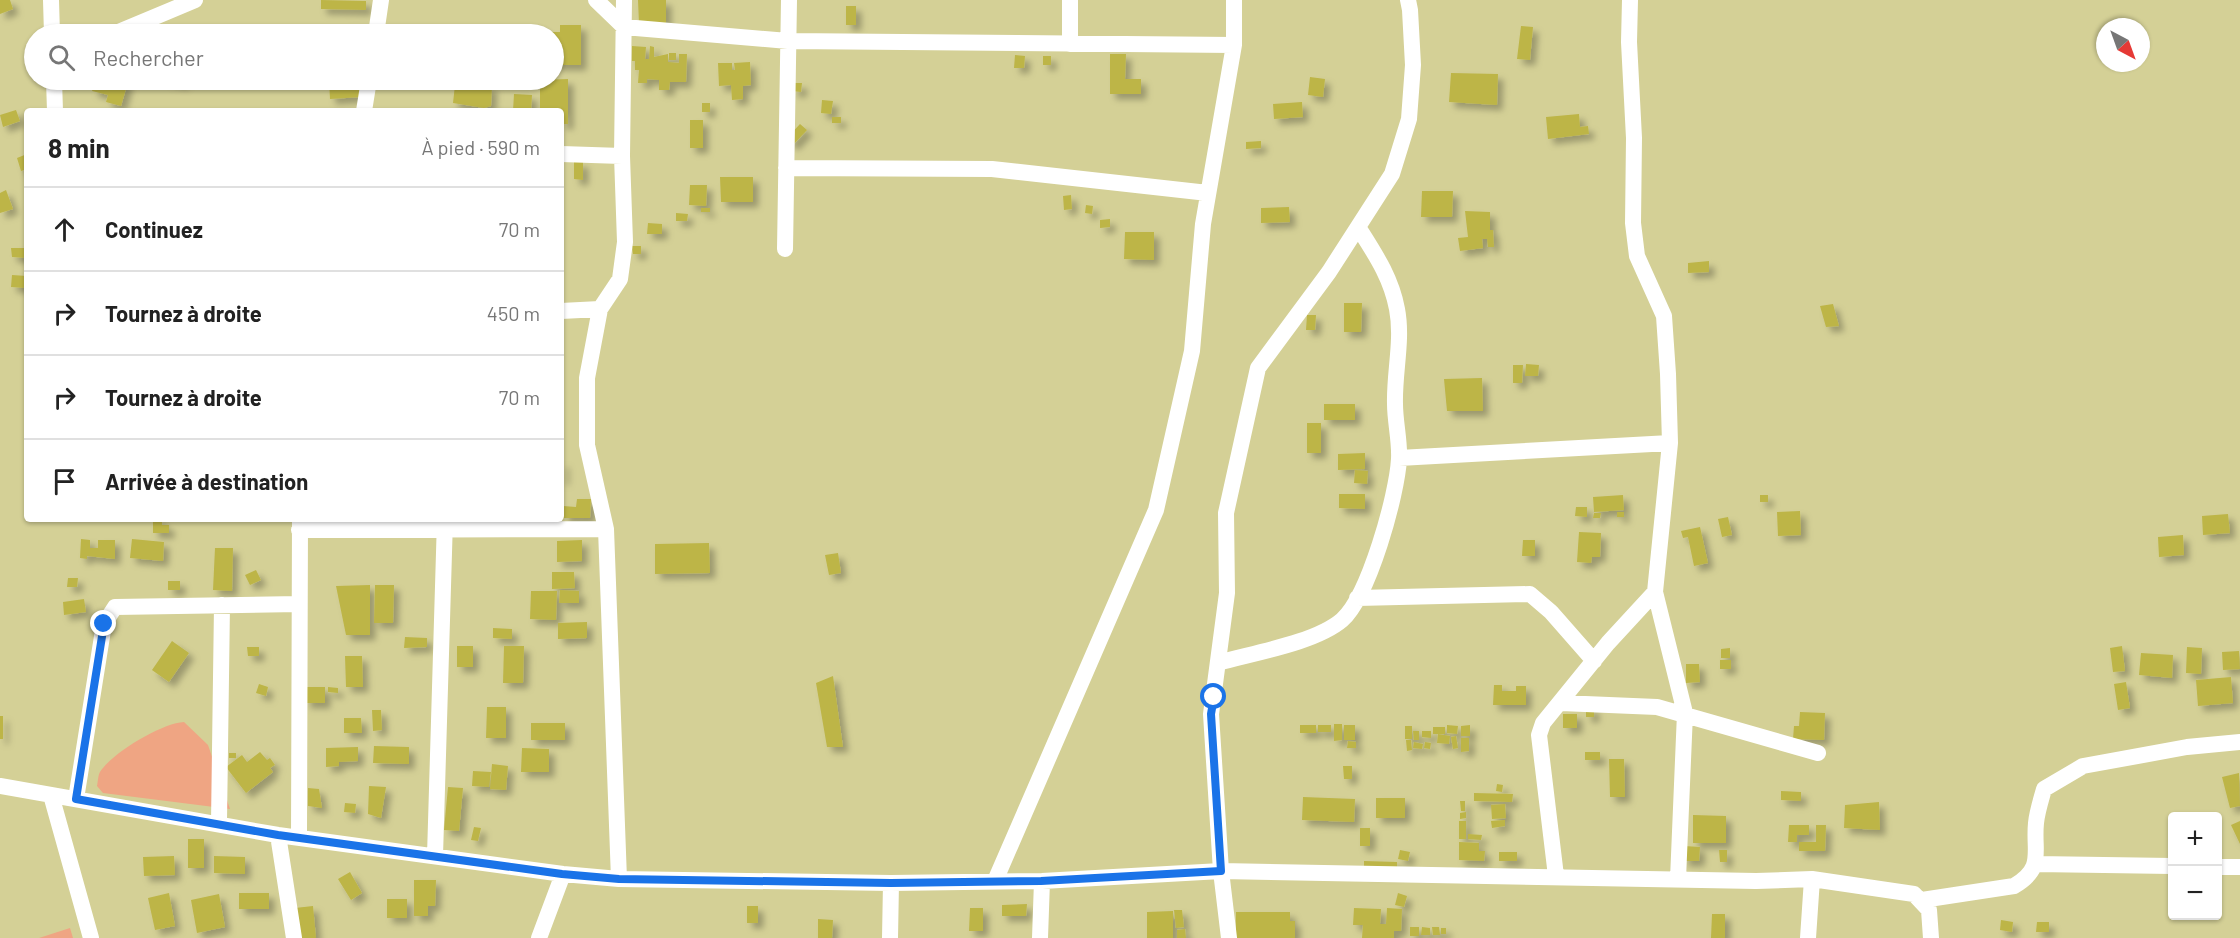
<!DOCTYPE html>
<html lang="fr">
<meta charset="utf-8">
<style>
:root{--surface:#fff;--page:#f2f2f2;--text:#222;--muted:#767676;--line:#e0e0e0}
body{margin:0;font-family:Barlow,sans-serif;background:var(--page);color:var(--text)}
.controls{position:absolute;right:18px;bottom:18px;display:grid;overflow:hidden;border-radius:6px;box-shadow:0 2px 4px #0004}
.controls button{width:54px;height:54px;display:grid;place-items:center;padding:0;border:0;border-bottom:2px solid var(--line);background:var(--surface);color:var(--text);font:30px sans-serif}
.compass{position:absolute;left:2096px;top:18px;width:54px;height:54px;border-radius:50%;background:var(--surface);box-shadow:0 2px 4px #0004;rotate:139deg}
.stop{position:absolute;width:18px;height:18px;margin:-14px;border:4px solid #1a73e8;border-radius:50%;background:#fff}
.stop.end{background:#1a73e8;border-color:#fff;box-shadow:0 2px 6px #0008}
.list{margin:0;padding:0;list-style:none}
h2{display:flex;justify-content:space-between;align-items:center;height:78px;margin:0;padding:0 24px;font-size:26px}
h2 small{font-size:20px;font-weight:400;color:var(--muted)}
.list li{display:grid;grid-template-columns:39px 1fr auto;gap:18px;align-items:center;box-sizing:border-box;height:84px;padding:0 24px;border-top:2px solid var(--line)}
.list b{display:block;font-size:22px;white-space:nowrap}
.list em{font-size:20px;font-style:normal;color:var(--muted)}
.icon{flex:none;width:33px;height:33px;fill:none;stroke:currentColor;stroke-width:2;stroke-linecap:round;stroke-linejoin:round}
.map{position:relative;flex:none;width:2240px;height:938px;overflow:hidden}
.search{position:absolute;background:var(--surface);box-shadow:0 2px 4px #0004;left:24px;top:24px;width:540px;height:66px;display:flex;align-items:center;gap:15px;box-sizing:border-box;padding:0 21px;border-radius:33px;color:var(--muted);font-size:22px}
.panel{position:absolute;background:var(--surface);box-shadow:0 2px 4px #0004;left:24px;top:108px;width:540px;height:414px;border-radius:6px}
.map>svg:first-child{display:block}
</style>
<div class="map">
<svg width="2240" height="938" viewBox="0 0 2240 938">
<defs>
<filter id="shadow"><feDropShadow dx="5.5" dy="5.5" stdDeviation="3" flood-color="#0004"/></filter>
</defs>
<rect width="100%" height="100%" fill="#d4d096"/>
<!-- green -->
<path fill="#efa583" d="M184 722 208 745 230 809 103 793 97 786C98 782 98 775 100 772 112 753 162 723 184 722Z
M70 928 73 938H39Z"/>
<!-- building -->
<path fill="#bdb547" filter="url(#shadow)" d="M0 0H10L13 9 0 14Z
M321 0 366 1V10L321 9Z
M638 0H666V23L639 24Z
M846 6H856V25H846Z
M560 25H581V65H554V34H550V32H560Z
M1521 26 1533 27 1530 60 1517 59Z
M632 46 646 47 645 59H649L650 46 654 47V57L668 54V62L679 63V54H687L686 82H670L669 90H659V80L647 79V83H638L639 70H635V61H632Z
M669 53H676V60H669Z
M1110 54H1126L1125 79H1141V94H1110Z
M1015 55 1025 56 1024 68H1014Z
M1043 56H1051V65H1043Z
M750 62 751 85 743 86V99L732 100 731 85 719 86 718 63H732V70H735L734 63Z
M1451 73 1498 74 1497 105 1449 102Z
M1310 77 1325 79 1323 97 1308 95Z
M568 79V124H561V111H540V80Z
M96 80 128 82 121 106 106 102 108 95 92 91Z
M163 80H183V84Z
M329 80H360L361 97 330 99Z
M793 83H802L801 92 792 91Z
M455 85 492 86 491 106 484 108 453 103Z
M514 94 532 95 531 111H513Z
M822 100 833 101 831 114 821 113Z
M1302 102 1303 117 1274 119 1273 104Z
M702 103H710V112H702Z
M16 110 20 121 3 127 0 115Z
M1579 114 1580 127 1588 126 1589 134 1548 139 1546 117Z
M832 117H841V123H832Z
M690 120H703V148H690Z
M800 124 807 130 793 145 786 139Z
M1261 141V148L1246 149V142Z
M27 154V169L21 171 17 158Z
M574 162H583V180L574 179Z
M720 177H753V202H721Z
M690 185H707L706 206 689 205Z
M6 190 13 209 0 213V193Z
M1422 191H1453L1452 217H1421Z
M1071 195 1072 209 1064 210 1063 196Z
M1086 205 1093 206 1092 214 1085 213Z
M1289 207 1290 222 1261 223V208Z
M701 208H710V212H701Z
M1465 211 1490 212V230H1493L1494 247H1488L1487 239H1482L1483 248 1460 251 1458 238 1468 237Z
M676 213 688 214 687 221H676Z
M1110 219V227L1100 228V220Z
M648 223 662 224V234H647Z
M1125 232H1154V260L1124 259Z
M632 246H641V254H633Z
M11 248H27V258L12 257Z
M1709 261V272L1688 273V263Z
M12 275 27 276 26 288 11 287Z
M1344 303H1362L1361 332H1344Z
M1833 304 1839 326 1826 327 1820 306Z
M1307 315H1316L1315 330H1306Z
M1526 364 1539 365 1538 376H1525Z
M1513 365H1523L1522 383H1513Z
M1482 378 1483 411H1447L1444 379Z
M1324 404H1355V420H1324Z
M1307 423H1321V453H1307Z
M1365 453V469L1338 470V454Z
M561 462H564V480H561Z
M1355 470 1368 471 1367 484 1354 483Z
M1339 494H1365V509L1339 508Z
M1623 495 1624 510 1594 512 1593 497Z
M1760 495H1768V502H1760Z
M577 499H591L590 518H563V506L576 507Z
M1576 507H1587V517L1575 516Z
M1800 511 1801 535 1778 536 1777 512Z
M1617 512H1624V517H1617Z
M1594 513H1601L1600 518H1593Z
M2228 514 2230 533 2203 535 2202 516Z
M1728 517 1732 535 1722 537 1718 519Z
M153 519H162V525H169V533H153Z
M1700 527 1708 563 1694 566 1688 537 1683 538 1681 531Z
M1579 532 1601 533 1600 557H1592L1591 563 1577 562Z
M2183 535 2184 555 2159 557 2158 537Z
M81 539 90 540V548H98V540H115V559L87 556V559L80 558Z
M132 539 164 542 163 561 130 558Z
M582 540V561L557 562V541Z
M1523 540H1535V556H1522Z
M709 543 710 573 655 574V544Z
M215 548H233L232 591 213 590Z
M838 553 841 573 829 575 825 555Z
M256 570 261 580 250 585 245 575Z
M552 572H574L575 588 552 589Z
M68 578H78L77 587H67Z
M168 581H180V590H168Z
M370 585V635H346L336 586Z
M375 585H394L393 623H374Z
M560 590 579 591V603H559Z
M531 591H557L556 620 530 619Z
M84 599 86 612 64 615 63 602Z
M587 622V638L558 639V623Z
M493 628 512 629V639L493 638Z
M405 637 427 638V647L404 648Z
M172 641 189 653 169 682 152 670Z
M457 646H473V667H457Z
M504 646H524L523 683H503Z
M2122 646 2125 671 2113 672 2110 648Z
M247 647H259V656H248Z
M2187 647 2202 648 2201 674 2186 673Z
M1730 648V658H1721V649Z
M2239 651 2240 669 2223 670 2222 652Z
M2141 653 2173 655 2172 678 2139 675Z
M345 656H362L363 687H346Z
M1720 660H1731V669H1720Z
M1686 664H1699L1700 682 1686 683Z
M833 676 843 747H827L816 683Z
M2231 677 2233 703 2198 706 2196 680Z
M2126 682 2130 708 2118 710 2114 684Z
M259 684 268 687 266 696 256 693Z
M1494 685H1502V691H1516V686H1526V705H1493Z
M305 687H325V703H305Z
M328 687 338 688V693L328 692Z
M487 707H506V738H486Z
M1586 707 1594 708V717H1586Z
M372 710H381L382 730 373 731Z
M1800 712 1825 713 1824 740 1793 739 1794 726H1799Z
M1563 714H1577V728H1563Z
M0 716H3V739H0Z
M344 718H361L362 733H344Z
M531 723H565V740H531Z
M1334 724H1342V740L1334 741Z
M1300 725H1316V733H1300Z
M1318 725H1331V732H1318Z
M1344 725H1355V740H1344Z
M1447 725 1458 726 1457 734 1447 733Z
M1470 725V736H1461V726Z
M1405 726H1412V739H1405Z
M1433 727H1445V734H1433Z
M1413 731H1419V740H1414Z
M1422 731H1431V738L1422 737Z
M1438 734 1450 736 1449 744 1437 743Z
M1456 736 1458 748 1453 749 1451 737Z
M1461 738H1469V751L1461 752Z
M1406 740H1411L1412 750 1407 751Z
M1348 741 1356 742V748H1347Z
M1414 742 1423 744 1422 749 1413 748Z
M1425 742 1431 743 1430 749 1424 748Z
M374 746 409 747V764L373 763Z
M358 747V761L339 762V766L326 767V748Z
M522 748 549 749V772H521Z
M260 752 267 760 270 758 275 765 270 768 273 772 246 793 226 767 242 755 247 762Z
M1585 752H1600V760H1585Z
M229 753H236V758H229Z
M1609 759H1624L1625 797H1610Z
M492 764 508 766 506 790 490 789Z
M1343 766H1352V779H1344Z
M473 771 491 772 489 787 472 786Z
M2239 773 2240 806 2230 808 2222 777Z
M1497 784 1503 785 1502 792 1496 791Z
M369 786 386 787 381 818 368 814Z
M448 787 463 788 459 831 444 830Z
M308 788 319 789 322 808 308 806Z
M1781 791 1801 792V801L1781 800Z
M1474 793 1513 794 1512 802 1474 801Z
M1303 797 1355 799 1354 822 1302 820Z
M1376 798H1405V818H1376Z
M1460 801H1465V811H1461Z
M1879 802 1880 830 1844 828 1845 805Z
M345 803 356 804 355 813 344 812Z
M1505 804 1506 818 1492 819 1491 805Z
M1466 812V818L1460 819V813Z
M1693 815 1726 816V843H1693Z
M1505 820V826L1492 828 1491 821Z
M1459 821H1466V839H1459Z
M2240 821V844L2231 825Z
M1789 825H1809V835H1797V842H1788Z
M1816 825H1826L1825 851H1799V842H1816Z
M474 827 481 828 478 841 471 840Z
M1360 828H1370V846H1360Z
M1468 834 1482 835 1481 840 1468 839Z
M188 839H204V868H188Z
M1459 842 1479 843V851H1485L1484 861 1459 860Z
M1684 846 1700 847 1699 861H1683Z
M1400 850 1410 852 1408 861 1398 859Z
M1719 850H1727V862H1720Z
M1499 852H1517V861H1499Z
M174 856 175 875 144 876 143 857Z
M214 856 245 857V874L214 873Z
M1364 861 1397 862V872L1364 871Z
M350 872 362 893 351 900 338 879Z
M414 880H436L435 906H428V916H414Z
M169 893 175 926 155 930 148 898Z
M239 893H269V909H239Z
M1398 893 1407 896 1404 907 1395 905Z
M219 894 225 927 197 933 191 900Z
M387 899H407V918H387Z
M1027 904 1026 916H1002V905Z
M313 906 316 938H298L295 908Z
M747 906H758V923H747Z
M970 908H983V931H969Z
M1354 908 1381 909 1380 924H1386L1387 908 1402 909 1401 931H1394V938H1362L1363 925H1353Z
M1174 910H1182L1184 927 1176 928Z
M1173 911V938H1147V912Z
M1236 912H1290V921H1295V938H1236Z
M1712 914H1725V938H1711Z
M818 919 833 920 832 938H818Z
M2001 920 2013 922 2012 932 2000 930Z
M2037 922H2049V932H2036Z
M1410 927H1419V936H1410Z
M1422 927 1430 928V935H1421Z
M1432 927H1439L1440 935H1433Z
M1441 928H1446V934H1441Z
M1185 929 1186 938H1177V930Z"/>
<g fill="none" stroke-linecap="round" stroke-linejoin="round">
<!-- street -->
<path stroke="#fff" stroke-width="16" d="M51 0 52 34
M596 0 624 27 788 41 1234 45
M1630 0 1629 42 1634 138 1633 223 1637 256 1664 316 1668 374 1670 443 1655 592 1685 713 1678 879
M114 34 195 0
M376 34 381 0
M1070 44V0
M54 80 55 111
M364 111 369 80
M561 154 622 156
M786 168 992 169 1208 193
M785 249 789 0
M561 311 600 309
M1399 458 1670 443
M299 530 606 529
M1357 598 1530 594 1551 612 1594 661
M1218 663C1253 653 1315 643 1342 620 1369 596 1397 495 1399 459 1400 441 1395 422 1395 404 1394 373 1403 340 1397 309 1391 277 1375 254 1358 227
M1561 703 1657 707 1818 753
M0 786 278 835 563 874 619 879 891 883 1042 881 1221 871 1756 881 1812 879 1914 894 1929 910 1931 938
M51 795 91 938
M76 799 104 624 115 607 299 604
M219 822 222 605
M278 835 294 938
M299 837 300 519
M435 856 445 519
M2036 864 2172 866
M2218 867H2240
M1556 876 1539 735 1543 723 1608 643 1655 592
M619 879 606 529 587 445V378L600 309 620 279 625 242 622 156 624 0
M995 881 1156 510 1192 351 1203 224 1234 45V0
M1922 900 2014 886C2045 868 2033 852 2036 823 2037 812 2041 800 2044 789L2083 766 2187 747 2240 742
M539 938 563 874
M890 938 891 883
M1040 938 1042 881
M1229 938 1221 871 1211 714 1227 593 1226 513 1258 368 1329 272 1392 174 1409 119 1413 65 1410 10 1408 0
M1808 938 1812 879"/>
</g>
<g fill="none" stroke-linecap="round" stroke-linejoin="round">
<!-- route -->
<path stroke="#1a73e8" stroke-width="8" d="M104 624 76 799 278 835 562 874 619 879 891 883 1041 881 1221 871 1211 714 1214 697"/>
</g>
</svg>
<div class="controls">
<button>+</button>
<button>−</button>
</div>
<svg class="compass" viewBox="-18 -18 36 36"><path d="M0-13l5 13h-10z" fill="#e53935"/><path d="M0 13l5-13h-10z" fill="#767676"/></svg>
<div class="stop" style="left:1214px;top:697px"></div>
<div class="stop end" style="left:104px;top:624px"></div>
<div class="search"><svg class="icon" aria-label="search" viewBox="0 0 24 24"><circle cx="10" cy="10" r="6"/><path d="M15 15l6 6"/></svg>Rechercher</div>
<section class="panel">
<h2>8 min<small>À pied · 590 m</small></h2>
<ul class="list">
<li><svg class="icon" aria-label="ahead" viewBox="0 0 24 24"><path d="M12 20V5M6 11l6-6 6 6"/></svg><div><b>Continuez</b></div><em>70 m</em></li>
<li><svg class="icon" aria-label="right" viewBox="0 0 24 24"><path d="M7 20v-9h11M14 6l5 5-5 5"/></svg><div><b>Tournez à droite</b></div><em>450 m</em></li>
<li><svg class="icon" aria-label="right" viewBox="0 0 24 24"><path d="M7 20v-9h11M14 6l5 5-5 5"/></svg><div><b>Tournez à droite</b></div><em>70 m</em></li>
<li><svg class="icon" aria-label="arrive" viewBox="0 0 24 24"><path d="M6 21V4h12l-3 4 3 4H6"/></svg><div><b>Arrivée à destination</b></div></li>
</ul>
</section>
</div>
